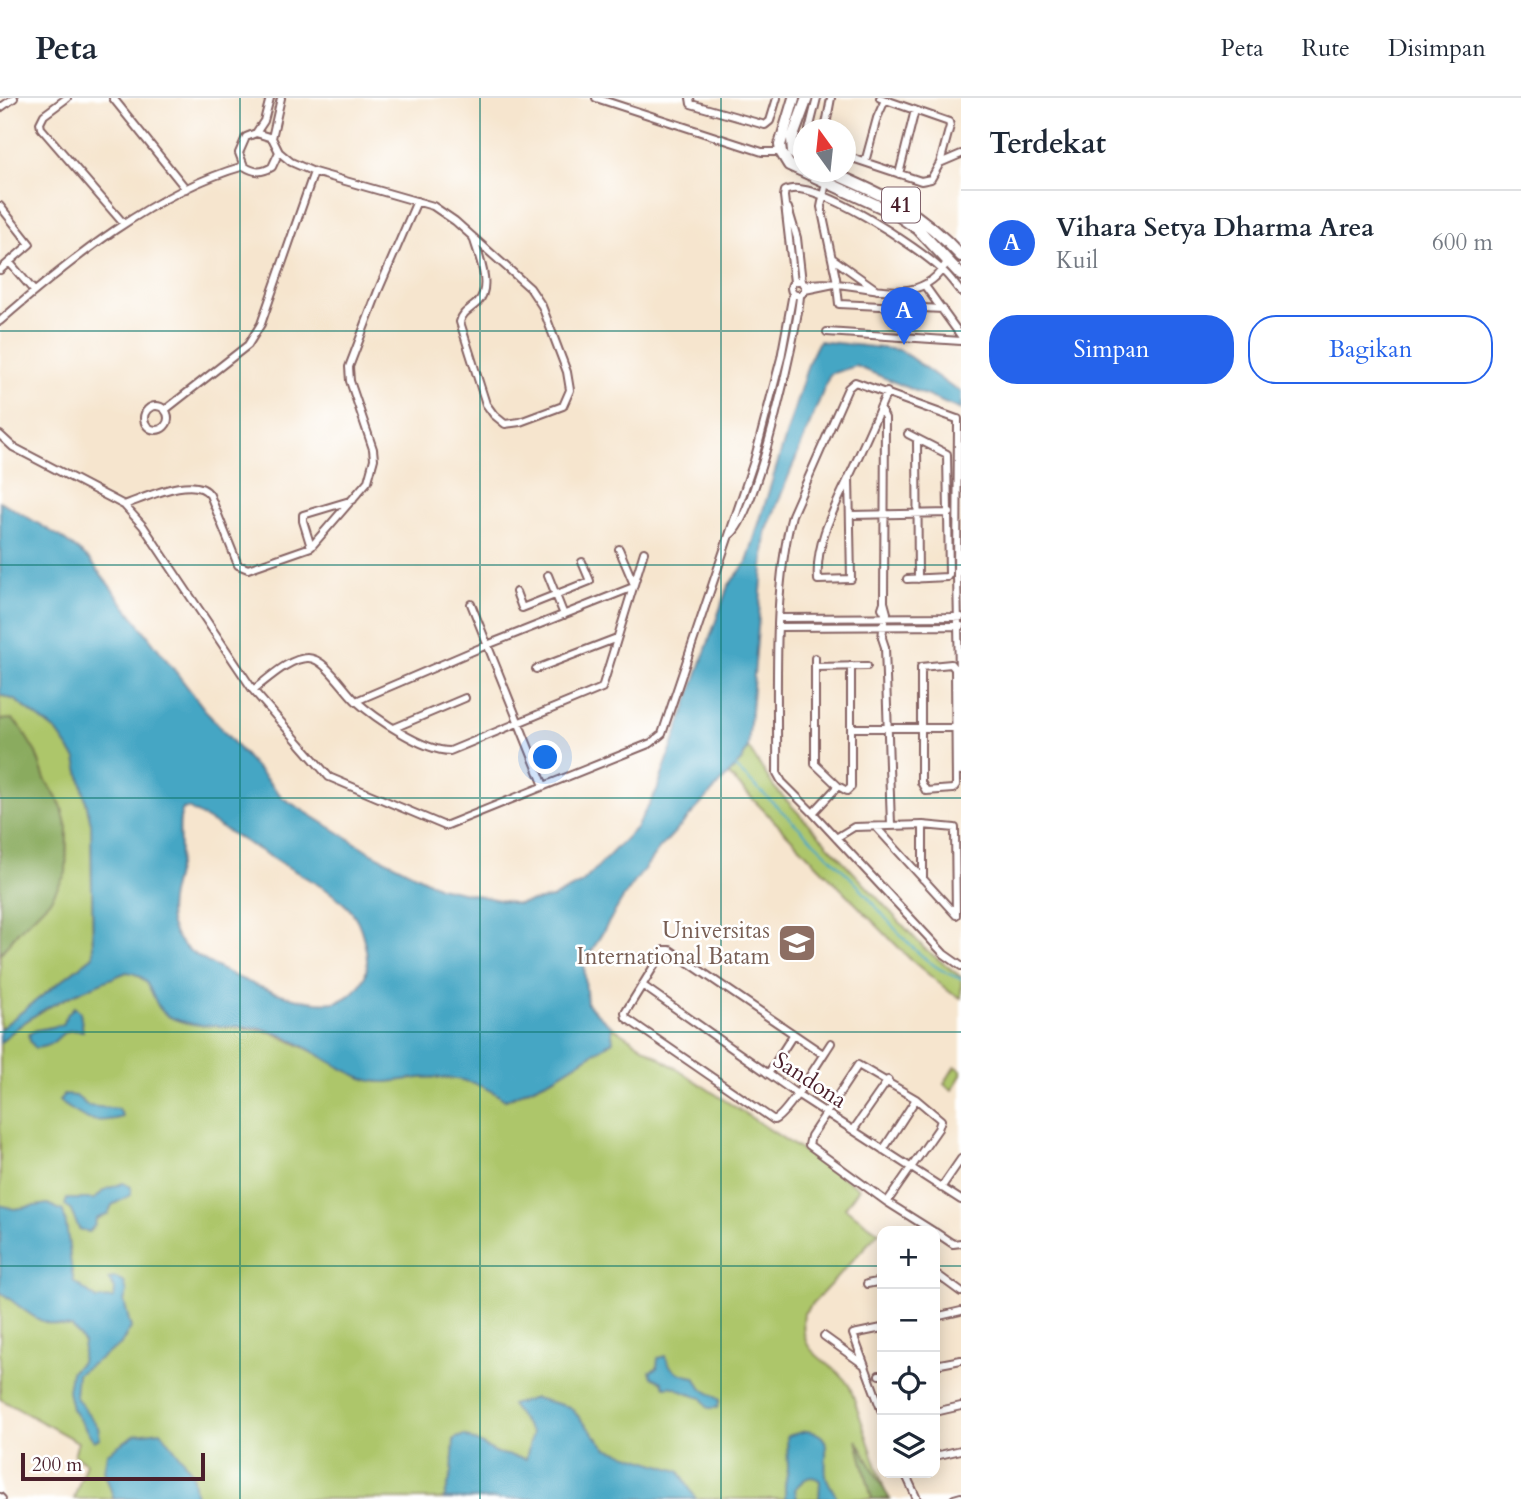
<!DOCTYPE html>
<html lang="id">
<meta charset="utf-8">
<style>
:root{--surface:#fff;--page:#f6f6f7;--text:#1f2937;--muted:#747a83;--line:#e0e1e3;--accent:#2563eb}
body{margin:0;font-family:Cardo,serif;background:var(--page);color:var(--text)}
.controls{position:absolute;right:21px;bottom:21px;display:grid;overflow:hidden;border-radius:14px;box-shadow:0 4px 18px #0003}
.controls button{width:63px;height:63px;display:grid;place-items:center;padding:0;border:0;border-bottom:2px solid var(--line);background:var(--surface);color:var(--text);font:35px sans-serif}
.compass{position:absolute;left:793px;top:21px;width:63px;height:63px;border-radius:50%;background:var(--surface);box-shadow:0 4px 18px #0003;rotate:345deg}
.scale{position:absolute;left:21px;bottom:18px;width:184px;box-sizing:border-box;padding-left:7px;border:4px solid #4a1f2b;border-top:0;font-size:19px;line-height:24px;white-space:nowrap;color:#4a1f2b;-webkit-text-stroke:5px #fff;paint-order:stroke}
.you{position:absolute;left:546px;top:660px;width:24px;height:24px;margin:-18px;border:5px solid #fff;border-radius:50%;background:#1a73e8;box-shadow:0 0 0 10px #1a73e833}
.badge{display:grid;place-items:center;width:46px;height:46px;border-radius:50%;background:var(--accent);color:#fff;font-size:23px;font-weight:700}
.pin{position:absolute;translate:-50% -58px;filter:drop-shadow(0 2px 4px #0008)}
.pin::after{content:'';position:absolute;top:37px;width:24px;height:21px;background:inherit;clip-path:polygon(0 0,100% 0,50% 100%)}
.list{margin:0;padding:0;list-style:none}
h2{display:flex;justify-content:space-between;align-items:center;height:91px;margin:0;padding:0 28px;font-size:30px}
h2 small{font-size:23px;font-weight:400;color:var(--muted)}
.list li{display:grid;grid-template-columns:46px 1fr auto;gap:21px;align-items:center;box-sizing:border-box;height:105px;padding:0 28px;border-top:2px solid var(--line)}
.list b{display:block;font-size:26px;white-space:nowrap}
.list p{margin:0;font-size:23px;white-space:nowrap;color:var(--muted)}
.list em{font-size:23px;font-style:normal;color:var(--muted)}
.actions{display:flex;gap:14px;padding:21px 28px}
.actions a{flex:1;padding:16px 0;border:2px solid var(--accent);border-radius:28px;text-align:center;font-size:24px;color:var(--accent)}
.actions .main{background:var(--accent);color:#fff}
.icon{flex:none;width:38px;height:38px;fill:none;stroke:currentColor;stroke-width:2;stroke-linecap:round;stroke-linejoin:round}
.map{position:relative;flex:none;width:961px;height:1401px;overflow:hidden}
header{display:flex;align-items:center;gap:42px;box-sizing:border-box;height:98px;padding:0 35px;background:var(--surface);border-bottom:2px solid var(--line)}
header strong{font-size:33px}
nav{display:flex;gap:38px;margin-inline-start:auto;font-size:24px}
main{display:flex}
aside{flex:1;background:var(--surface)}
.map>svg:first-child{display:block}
</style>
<header>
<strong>Peta</strong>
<nav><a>Peta</a><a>Rute</a><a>Disimpan</a></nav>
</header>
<main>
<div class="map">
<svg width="961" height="1401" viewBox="0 0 961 1401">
<rect width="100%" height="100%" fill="#fff"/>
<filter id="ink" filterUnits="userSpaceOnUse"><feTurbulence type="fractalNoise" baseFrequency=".0143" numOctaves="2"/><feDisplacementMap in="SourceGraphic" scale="14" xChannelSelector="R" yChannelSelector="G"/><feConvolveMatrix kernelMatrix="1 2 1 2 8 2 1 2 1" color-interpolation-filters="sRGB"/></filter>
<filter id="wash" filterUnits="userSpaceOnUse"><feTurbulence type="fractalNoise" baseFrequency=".00686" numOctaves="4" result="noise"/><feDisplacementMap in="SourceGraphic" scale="28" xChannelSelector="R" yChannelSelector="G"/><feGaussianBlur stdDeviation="1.57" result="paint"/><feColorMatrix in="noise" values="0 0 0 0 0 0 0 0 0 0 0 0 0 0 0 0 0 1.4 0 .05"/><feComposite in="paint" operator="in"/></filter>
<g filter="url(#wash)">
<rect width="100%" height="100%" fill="#f6e5ce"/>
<!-- green -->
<path fill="#adc66b" stroke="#7c724b" stroke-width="2" d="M0 597 15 602 58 634 76 661 91 725 93 858 0 931V856L66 775 67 730 61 707 45 681 36 655 12 622H0Z
M748 649 774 689 924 850 961 879V900L951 895 910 861 728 676 742 662Z
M127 873 134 875 148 885 160 910 182 923 271 934 378 984 428 979 464 981 481 987 506 1002 555 979 612 943 611 928 859 1090 845 1110 879 1134 804 1215C798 1263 829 1256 850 1289L885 1393 858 1346 872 1401H74L86 1365 74 1357 78 1344 0 1301V945C34 910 83 893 127 873Z
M955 968 961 972V977L952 992 944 986Z"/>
<!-- forest -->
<path fill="#8aab5f" stroke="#6a6545" stroke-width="2" d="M12 621 21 630 36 655 45 681 61 707 67 730 66 775 51 801 17 835 0 856V622Z
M857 1342 885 1393 890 1401H872Z"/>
<!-- water -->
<path fill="#45a6c4" stroke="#486278" stroke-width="2" fill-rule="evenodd" d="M819 243 900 252 953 290 961 293V312L856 268 830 276 766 434 748 649 742 662 659 751 623 800 584 866 587 906 611 928 613 943 555 979 505 1002C476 980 446 977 410 981 396 983 382 986 368 982 331 970 301 940 263 931 233 925 196 933 168 918 149 907 156 878 127 874 83 892 34 910 0 945V931L93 858 91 725 76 661 57 634 15 602 0 597V403L59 438 89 461 209 617 283 700 370 754 439 789 517 806 552 800 582 785 636 730 657 692 728 488 747 464 809 263ZM188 710 327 792C353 811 360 819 366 852 368 864 368 877 360 887 353 895 344 903 334 904 296 909 214 873 185 849 179 844 173 834 171 827 165 808 175 782 179 764 182 748 176 724 183 711Z
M74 909 80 914 83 933C54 928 64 948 35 950L30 943 29 936 36 932 62 927 66 918Z
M63 997 76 998 88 1008 119 1011 123 1019C114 1022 98 1024 88 1021 84 1020 62 1006 59 1003Z
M123 1085 131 1089V1097L112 1107 108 1116 96 1121 95 1127 89 1134 79 1131 71 1113 65 1107 67 1101H95L104 1092Z
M48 1106 63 1113C70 1137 68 1159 74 1184L97 1201 114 1200 115 1191 108 1181 116 1180 124 1184 127 1194 124 1203 131 1230 120 1247 77 1276 75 1298 98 1329 100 1340 94 1343 72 1311 68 1293 71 1274 81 1264 84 1245 72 1229C35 1227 29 1214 0 1194V1107L14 1111Z
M665 1258C671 1274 679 1276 695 1279L701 1290 720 1302 717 1310H708L702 1300C697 1298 691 1297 686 1295 678 1292 676 1287 665 1289L662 1284 652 1279 650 1273 657 1270 658 1260Z
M535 1300 570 1309 606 1350 679 1373 696 1401H444L452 1374 454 1341 464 1337 497 1355 526 1361 532 1335 511 1307Z
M161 1333 192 1374 196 1401H114L104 1373 107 1355 136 1336Z
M806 1333C836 1335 823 1358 826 1376 827 1385 834 1393 838 1401H819L820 1383C810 1374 802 1383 795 1391L797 1401H785V1387L788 1371 787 1338Z"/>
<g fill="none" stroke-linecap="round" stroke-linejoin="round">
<!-- stream -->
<path stroke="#45a6c4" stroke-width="2" d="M735 669C773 705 811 740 848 777 883 812 913 865 961 881"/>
</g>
</g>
<g filter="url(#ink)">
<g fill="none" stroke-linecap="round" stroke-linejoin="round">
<!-- minor casing -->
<g stroke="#866464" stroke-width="10">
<path id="minor" d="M67 0 44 17 40 25 41 30 124 126
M113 0 186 91
M596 0 762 54H781
M690 0 691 6 765 27 770 23 777 0
M0 10 14 0
M809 32 817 0
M825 32 831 0
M256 35 264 23 270 0
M272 40 281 0
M279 54 291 64 314 74 433 108 455 123 530 190 542 208 567 274 570 292 563 308 520 324 505 326 494 317 486 306 460 224C462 214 471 211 478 204 493 188 478 157 473 139
M846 58 921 83 931 81 940 65 950 28 949 24 880 0
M865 64 877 20 885 2
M940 65 961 56
M899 76 915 12
M826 84 821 109 836 180 839 206 943 211
M0 108 30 146 0 172
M788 110 797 140 802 184
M832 160 877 192
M10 165 34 193
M791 190a7 7 0 1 1 14 0a7 7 0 1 1-14 0Z
M794 184 784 98 785 93C812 77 922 152 943 173 950 179 955 187 961 194
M805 187C853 176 918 220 948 162
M925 188 961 238
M805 192 834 186
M0 223C69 163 155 93 244 68 254 75 262 75 272 69L279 54 272 40 256 35 246 39 239 55 244 68
M827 234 961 243
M144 320a12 12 0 1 1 24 0a12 12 0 1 1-24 0Z
M880 310 885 320 884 504 882 510 885 515
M165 312 248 247 261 226 314 74
M957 321 855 284 848 290 792 417C772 494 778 595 777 675L782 684 813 715 944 856 961 868
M958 321 957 478 961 673
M0 337 13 349 124 407 143 428 253 592 329 679 445 728 651 645 662 636 754 363 781 260 793 195
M917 342 918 481
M849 379 851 481 818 482C815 445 834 411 849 379 862 351 875 322 887 294
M124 407C145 400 196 375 210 397L238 467 248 471 311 449 368 383 374 361 373 351 350 283 349 269 378 193 417 103
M851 417 950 415
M730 437C756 419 797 235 800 198
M311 449 303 423V417L353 402
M619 451 633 484
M548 477 564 517
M907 481 947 479 949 476 947 356 908 336
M516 494 522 510 590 483 582 464
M884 504 887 515H885L882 540 885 549 891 727
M471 506 544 688
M779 520 961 519
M779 529 961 528
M815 560V666L838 688 847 693 851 689V568
M951 566 955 571 956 687 953 691 926 693 921 684V569Z
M815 569 867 568
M536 571 617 540
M253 592C268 581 289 560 308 560 325 560 343 591 355 602 375 620 423 653 450 653L602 590 644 454
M356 603 487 547 631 490
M394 630 465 600
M852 630H956
M813 715 838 688
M876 729 956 817
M836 740 854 729 923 727 955 730 956 817
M923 781V727
M642 887 797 996 961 1102
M823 956 670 852H664L625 915 626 920 774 1022C787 1017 821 960 831 945
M768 976 793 937
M854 1031 888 982
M883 1052 916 1001
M941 1090 961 1061
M887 1104 938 1031 941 1022 916 1001 858 967 811 1038 809 1047 887 1104 933 1133
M935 1134 953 1146 961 1145
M935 1175 961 1194
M867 1186 882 1183
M935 1219 961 1213
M882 1230 853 1236 882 1314
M824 1238 863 1266
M935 1267 961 1262
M879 1277H882
M935 1314 961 1308
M935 1358 961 1352
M905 1375 917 1401
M0 1399 2 1401
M954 1401 961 1399"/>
</g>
<!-- trunk casing -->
<g stroke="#866464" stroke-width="14">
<path id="trunk" d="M794 0 780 47 781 54 789 67 896 116 918 131 961 177
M804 63 793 55 792 41 807 0
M830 74C884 97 920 113 961 158"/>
</g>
<!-- minor -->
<use href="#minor" stroke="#fff" stroke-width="6"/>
<!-- trunk -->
<use href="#trunk" stroke="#fff" stroke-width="10"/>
</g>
</g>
<!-- grid -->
<path fill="none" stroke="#0f766e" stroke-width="2" stroke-opacity="0.55" d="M240 0V1401M480 0V1401M721 0V1401M0 233H961M0 467H961M0 700H961M0 934H961M0 1168H882M935 1168H961"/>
<!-- icons -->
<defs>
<g id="university-square" transform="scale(2.0125)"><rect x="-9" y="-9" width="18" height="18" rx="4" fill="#8d6e63" stroke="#fff"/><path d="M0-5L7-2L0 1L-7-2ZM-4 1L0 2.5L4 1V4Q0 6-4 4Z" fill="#fff"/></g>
</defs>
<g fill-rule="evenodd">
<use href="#university-square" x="797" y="845"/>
</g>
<g text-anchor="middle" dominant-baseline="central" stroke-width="5" stroke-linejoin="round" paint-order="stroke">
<!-- shield labels -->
<rect fill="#fff" stroke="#80626b" stroke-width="2" x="882" y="89.5" width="38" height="35" rx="5"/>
<g font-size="21" font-weight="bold" fill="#4a1f2b">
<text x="901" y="107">41</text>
</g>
<!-- education labels -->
<g font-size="23" fill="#785e54" stroke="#fff" text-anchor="end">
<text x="770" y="832">Universitas<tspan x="770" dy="26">International Batam</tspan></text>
</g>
<!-- street labels -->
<g font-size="23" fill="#4a1f2b" stroke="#fff">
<text transform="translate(810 982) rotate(33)">Sandona</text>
</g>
</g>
</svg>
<div class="controls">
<button>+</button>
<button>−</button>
<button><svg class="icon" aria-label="locate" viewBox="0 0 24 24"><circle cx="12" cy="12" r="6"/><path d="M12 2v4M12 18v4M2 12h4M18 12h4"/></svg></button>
<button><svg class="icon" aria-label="layers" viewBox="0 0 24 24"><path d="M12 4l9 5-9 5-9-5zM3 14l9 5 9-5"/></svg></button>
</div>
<svg class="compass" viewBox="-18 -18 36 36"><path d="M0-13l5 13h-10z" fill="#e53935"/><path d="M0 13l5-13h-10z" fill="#747a83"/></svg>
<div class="scale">200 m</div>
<div class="you"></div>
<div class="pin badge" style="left:904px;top:247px">A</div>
</div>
<aside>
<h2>Terdekat<small></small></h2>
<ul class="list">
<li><span class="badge">A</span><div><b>Vihara Setya Dharma Area</b><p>Kuil</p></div><em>600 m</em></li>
</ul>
<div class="actions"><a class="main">Simpan</a><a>Bagikan</a></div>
</aside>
</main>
